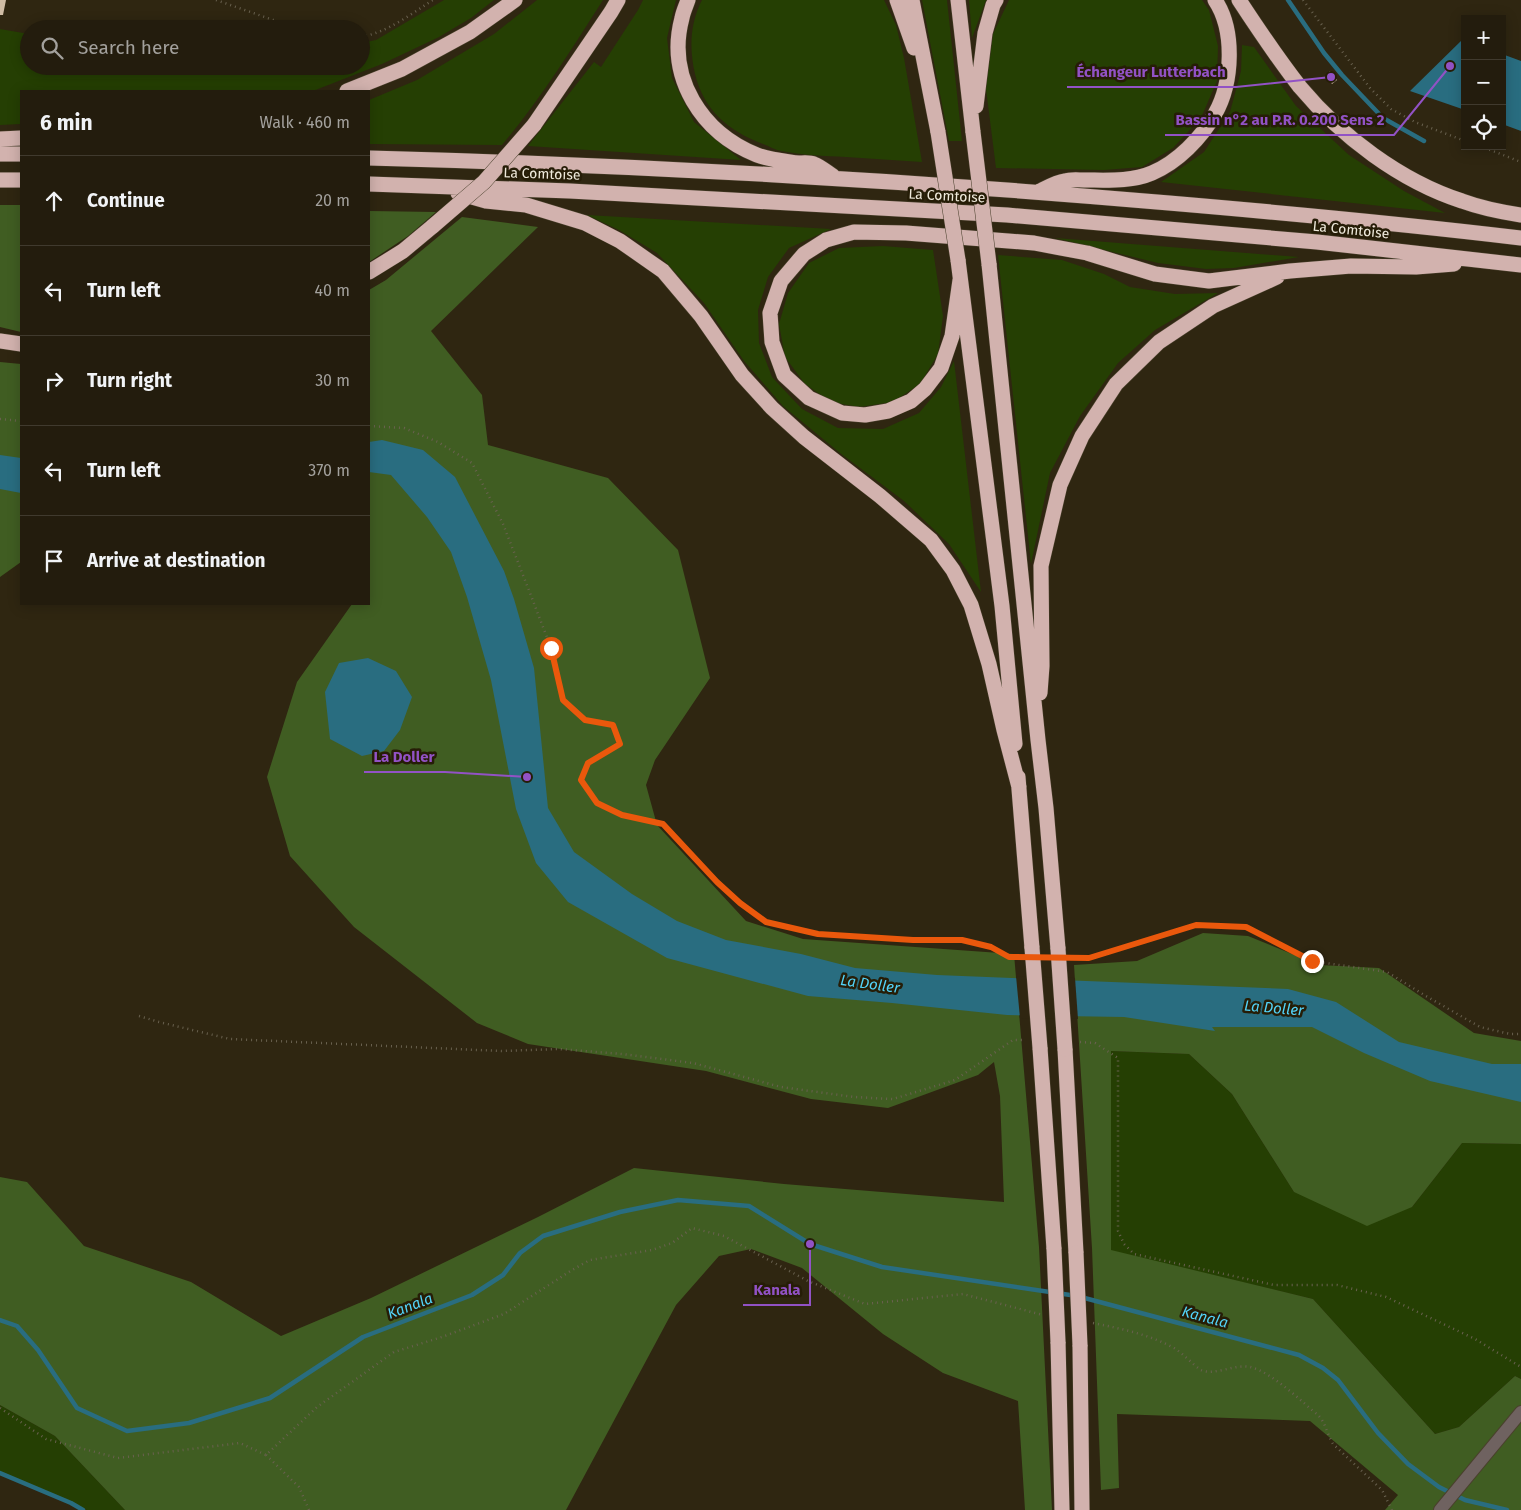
<!DOCTYPE html>
<meta charset="utf-8">
<style>
:root{--surface:#231c0d;--page:#2f291b;--text:#f1f3f6;--muted:#a3a19d;--line:#403a2e}
body{margin:0;font-family:"Fira Sans",sans-serif;background:var(--page);color:var(--text)}
.controls{position:absolute;right:15px;top:15px;display:grid;overflow:hidden;border-radius:0px;box-shadow:0 2px 12px #0003}
.controls button{width:45px;height:45px;display:grid;place-items:center;padding:0;border:0;border-bottom:1px solid var(--line);background:var(--surface);color:var(--text);font:25px sans-serif}
.stop{position:absolute;width:15px;height:15px;margin:-11px;border:4px solid #ea580c;border-radius:50%;background:#fff}
.stop.end{background:#ea580c;border-color:#fff;box-shadow:0 1px 5px #0008}
.list{margin:0;padding:0;list-style:none}
h2{display:flex;justify-content:space-between;align-items:center;height:65px;margin:0;padding:0 20px;font-size:21px}
h2 small{font-size:16px;font-weight:400;color:var(--muted)}
.list li{display:grid;grid-template-columns:32px 1fr auto;gap:15px;align-items:center;box-sizing:border-box;height:90px;padding:0 20px;border-top:1px solid var(--line)}
.list b{display:block;font-size:19px;white-space:nowrap}
.list em{font-size:16px;font-style:normal;color:var(--muted)}
.icon{flex:none;width:28px;height:28px;fill:none;stroke:currentColor;stroke-width:2;stroke-linecap:round;stroke-linejoin:round}
.map{position:relative;flex:none;width:1521px;height:1510px;overflow:hidden}
.search{position:absolute;background:var(--surface);box-shadow:0 2px 12px #0003;left:20px;top:20px;width:350px;height:55px;display:flex;align-items:center;gap:12px;box-sizing:border-box;padding:0 18px;border-radius:28px;color:var(--muted);font-size:19px}
.panel{position:absolute;background:var(--surface);box-shadow:0 2px 12px #0003;left:20px;top:90px;width:350px;height:515px;border-radius:0px}
.map>svg:first-child{display:block}
</style>
<div class="map">
<svg width="1521" height="1510" viewBox="0 0 1521 1510">
<rect width="100%" height="100%" fill="#2f2611"/>
<!-- green -->
<path fill="#253f03" d="M444 0H494L471 18 439 37 382 64 313 91H21V124L0 125V29L29 34V66H130L131 70 176 66H361V43L376 40Z
M537 0H603C571 50 540 100 502 145L369 144V100L417 80 494 34Z
M643 0H676L667 38 672 78 694 122 741 160 528 146 594 62 601 67 638 10Z
M702 0H884L896 25 904 58 922 162C896 160 871 159 846 157 824 156 802 155 781 151 775 150 769 146 763 144 729 131 704 111 695 74 689 49 690 23 702 0Z
M922 0H947L962 141H949Z
M969 0H986L972 38Z
M1009 0H1202L1209 10 1218 46 1217 81 1201 118 1173 148 1142 167 1104 170 996 168 986 89 993 34Z
M1242 45 1254 47 1296 106 1349 155 1404 191 1445 213 1161 182 1204 152 1230 112 1241 71Z
M587 215 831 229 789 248 768 277 758 310 759 343 772 377 802 409 838 428 883 429 919 413 941 387 954 361 981 592 949 544 904 501 840 453 783 406 744 361 704 303 657 253 619 230Z
M1055 238 1299 257 1234 268 1206 269 1158 263Z
M883 246 933 250 943 316 938 354 920 384 893 402 859 407 831 402 805 384 785 357 779 324 788 293 809 263 839 248Z
M998 255 1062 260 1104 274 1130 287 1175 294 1218 293 1155 330 1118 363 1080 416 1050 473 1031 564Z
M1111 1051 1189 1054 1232 1094 1294 1192 1412 1207 1462 1143 1521 1144V1379L1515 1376 1459 1427 1435 1434 1313 1299 1111 1251Z
M0 1405 55 1436 125 1510H87L0 1475Z"/>
<!-- forest -->
<path fill="#405d22" d="M0 205H21V332L0 327Z
M369 211 436 212 408 236 369 262Z
M462 217 538 227 431 331 482 395 488 445 608 478 678 550 710 678 655 760 646 785 657 825 746 921 803 939 1014 954 1039 1247 1052 1510H1025L1018 1401 943 1373 883 1334 802 1268 751 1249 719 1256 676 1305 566 1510H125L55 1436 0 1405V1177L27 1182 84 1246 191 1282 281 1336 371 1298 538 1217 634 1168 784 1184 1004 1202 1000 1096 994 1062 978 1075 888 1108 811 1099 706 1071 528 1044 477 1023 354 927 290 856 267 777 297 682 352 604H369V290L386 280Z
M0 362 21 364V562L0 577Z
M1203 933 1248 936 1319 965 1379 968 1474 1033 1521 1041V1144L1462 1143 1412 1207 1367 1226 1294 1192 1232 1094 1189 1054 1111 1051V1250L1313 1299 1435 1434 1459 1427 1515 1376 1521 1379V1510H1385L1398 1495 1310 1421 1117 1414 1119 1488 1101 1490 1092 1248 1074 965 1137 961Z"/>
<!-- water -->
<path fill="#296d80" d="M1462 40 1465 41V110L1410 91Z
M1502 54 1521 61V131L1502 124Z
M382 440 423 450 455 477 504 571 514 599 534 668 548 808 574 852 632 894 677 921 726 940 801 954 855 968 937 975 1288 989 1336 1002 1399 1042 1492 1064H1521V1102L1430 1081 1364 1053 1312 1027H1212L1215 1031 1124 1017 1007 1015 892 1003 808 996 667 958 568 902 536 863 516 809 491 680 467 597 451 552 427 517 391 475 369 472V442Z
M0 455 21 458V493L0 489Z
M368 658 396 671 412 697 400 730 384 751 362 756 330 739 325 692 339 663Z"/>
<!-- pier -->
<path fill="#2f2611" d="M1016 976 1075 978 1078 1019 1020 1018Z"/>
<g fill="none" stroke-linecap="round" stroke-linejoin="round">
<!-- stream -->
<path stroke="#296d80" stroke-width="4.5" d="M1288 0 1324 53 1342 75 1383 118 1424 141
M0 1320 17 1326 38 1350 77 1408 127 1431 189 1423 270 1398 363 1337 472 1295 503 1275 520 1253 543 1236 620 1212 678 1200 749 1206 810 1244 882 1267 1077 1296 1299 1355 1323 1368 1338 1380 1378 1433 1408 1464 1439 1487 1465 1500 1507 1510
M0 1473 71 1503 83 1510"/>
</g>
<!-- building -->
<path fill="#cfbca5" d="M0 0H6L3 15H0Z
M1330 71 1337 80 1332 84 1326 75Z"/>
<g fill="none" stroke-linecap="round" stroke-linejoin="round">
<!-- street casing -->
<g stroke="#4a412d" stroke-width="14">
<path id="street" d="M1440 1510 1521 1412"/>
</g>
<!-- highway casing -->
<g stroke="#4a412d" stroke-width="16">
<path id="highway" d="M688 0C686 6 683 12 682 18 666 78 702 133 757 155 770 160 784 161 798 163 803 163 809 162 814 164 820 166 827 172 833 176
M897 0 914 48
M912 0 938 132
M958 0 973 132
M1239 0C1258 29 1278 59 1300 87 1341 136 1400 181 1462 201 1481 208 1501 212 1521 215
M347 91 402 69 470 32 515 0
M976 106 985 33 993 5 996 0
M534 125 611 12 618 0
M0 139 21 138
M0 154H21
M369 158C636 165 902 180 1169 203 1286 213 1404 224 1521 238
M0 180H21
M369 184 570 191 1007 215 1317 242 1521 265
M1040 191C1048 187 1057 182 1065 181 1071 179 1078 180 1084 180 1106 180 1131 182 1152 173 1178 162 1201 138 1215 114 1233 82 1235 30 1215 0
M458 193 486 201 526 205 585 223 620 241 663 271 701 316 742 375 772 408 804 437 880 496 931 540 953 570 971 605 989 664 1004 730 1019 787
M958 260 1002 606 1015 744
M989 264 1038 740 1046 808 1058 949
M369 272 403 251 433 226
M960 280 952 336 941 368 925 389 911 401 888 411 865 415 842 413 809 398 784 375 772 342 770 313 781 281 804 254 826 240 854 232 906 233 1034 243 1087 253 1155 274 1209 281 1290 271 1351 266 1416 267 1454 264
M0 341 21 344
M1040 693 1042 666 1041 566 1060 485 1082 436 1116 384 1159 342 1213 306 1277 277
M1018 777 1032 948
M1040 1048 1054 1249
M1065 1049 1076 1253
M1058 1342 1062 1510
M1080 1345 1082 1510"/>
</g>
<!-- path -->
<path stroke="#69614f" stroke-width="2.5" stroke-dasharray="1 4" stroke-linecap="butt" d="M216 0 299 29
M1303 0 1370 88 1391 109 1415 122 1465 141
M361 37C388 32 411 14 433 0
M1480 146 1521 162
M0 419 21 421
M369 426 404 428 438 442 472 463 503 524 530 593 551 648 563 700 585 720 613 725 620 744 588 763 581 780 597 803 622 815 663 824 717 882 740 903 766 922 818 934 913 940 962 939 991 947 1009 957H1019
M1072 958H1089L1196 925 1246 927 1312 961 1387 972 1426 996 1480 1027 1510 1034H1521
M139 1016 159 1022 230 1039 501 1051 559 1049 622 1054 693 1063 781 1087 854 1097 893 1099 955 1080 1013 1040H1024
M1080 1042 1095 1043 1118 1058V1231L1124 1244 1134 1254 1274 1285H1337L1386 1297 1475 1339 1521 1367
M1093 1323C1122 1329 1148 1334 1174 1348 1184 1354 1193 1365 1201 1370 1214 1376 1234 1364 1250 1367 1272 1372 1302 1402 1319 1416 1326 1424 1327 1434 1333 1444L1382 1490 1392 1510
M0 1408 46 1439 118 1458 240 1443 266 1455 317 1407 394 1352 442 1337 504 1314 572 1270 590 1260 652 1250 672 1243 692 1228 724 1236 808 1281 865 1304 963 1294 1043 1315
M266 1455 299 1487 309 1510"/>
<!-- street -->
<use href="#street" stroke="#6f6260" stroke-width="12"/>
<!-- highway -->
<use href="#highway" stroke="#d2b2ae" stroke-width="15"/>
<!-- highway-bridge casing -->
<g stroke="#4a412d" stroke-width="16" stroke-linecap="butt">
<path id="highway-bridge" d="M938 132 958 260
M973 132 989 264
M433 226 484 182 534 125
M1032 948 1040 1048
M1058 949 1065 1049
M1054 1249 1058 1342
M1076 1253 1080 1345"/>
</g>
<!-- highway-bridge -->
<use href="#highway-bridge" stroke="#d2b2ae" stroke-width="15"/>
</g>
<g fill="none" stroke-linecap="round" stroke-linejoin="round">
<!-- route -->
<path stroke="#ea580c" stroke-width="6" d="M551 648 563 700 585 720 613 725 620 744 588 763 581 780 597 803 622 815 663 824 717 882 740 903 766 922 818 934 913 940H962L991 947 1009 957 1089 958 1196 925 1246 927 1312 961"/>
</g>
<g text-anchor="middle" dominant-baseline="central" stroke-width="5" stroke-linejoin="round" paint-order="stroke">
<!-- street labels -->
<g font-size="14" fill="#eee9db" stroke="#261d07">
<text transform="translate(542 174) rotate(2)">La Comtoise</text>
<text transform="translate(947 196) rotate(3)">La Comtoise</text>
<text transform="translate(1351 230) rotate(6)">La Comtoise</text>
</g>
<!-- water labels -->
<g font-size="15" font-style="italic" fill="#53d3f8" stroke="#261d07">
<text transform="translate(870 984) rotate(8)">La Doller</text>
<text transform="translate(1274 1008) rotate(5)">La Doller</text>
<text transform="translate(410 1306) rotate(-21)">Kanala</text>
<text transform="translate(1205 1317) rotate(15)">Kanala</text>
</g>
</g>
<!-- callouts -->
<path fill="none" stroke="#9252c5" stroke-width="2" d="M1331 77L1236 87H1067M1450 66L1394 135H1165M527 777L445 772H364M810 1244L810 1305H743"/>
<g fill="#9252c5" stroke="#261d07" stroke-width="2">
<circle cx="1331" cy="77" r="5"/>
<circle cx="1450" cy="66" r="5"/>
<circle cx="527" cy="777" r="5"/>
<circle cx="810" cy="1244" r="5"/>
</g>
<g font-size="15" text-anchor="middle" font-weight="bold" fill="#9252c5" stroke="#261d07" stroke-width="5" stroke-linejoin="round" paint-order="stroke">
<text x="1151" y="77">Échangeur Lutterbach</text>
<text x="1280" y="125">Bassin n°2 au P.R. 0.200 Sens 2</text>
<text x="404" y="762">La Doller</text>
<text x="777" y="1295">Kanala</text>
</g>
</svg>
<div class="controls">
<button>+</button>
<button>−</button>
<button><svg class="icon" aria-label="locate" viewBox="0 0 24 24"><circle cx="12" cy="12" r="6"/><path d="M12 2v4M12 18v4M2 12h4M18 12h4"/></svg></button>
</div>
<div class="stop" style="left:551px;top:648px"></div>
<div class="stop end" style="left:1312px;top:961px"></div>
<div class="search"><svg class="icon" aria-label="search" viewBox="0 0 24 24"><circle cx="10" cy="10" r="6"/><path d="M15 15l6 6"/></svg>Search here</div>
<section class="panel">
<h2>6 min<small>Walk · 460 m</small></h2>
<ul class="list">
<li><svg class="icon" aria-label="ahead" viewBox="0 0 24 24"><path d="M12 20V5M6 11l6-6 6 6"/></svg><div><b>Continue</b></div><em>20 m</em></li>
<li><svg class="icon" aria-label="left" viewBox="0 0 24 24"><path d="M17 20v-9H6M10 6l-5 5 5 5"/></svg><div><b>Turn left</b></div><em>40 m</em></li>
<li><svg class="icon" aria-label="right" viewBox="0 0 24 24"><path d="M7 20v-9h11M14 6l5 5-5 5"/></svg><div><b>Turn right</b></div><em>30 m</em></li>
<li><svg class="icon" aria-label="left" viewBox="0 0 24 24"><path d="M17 20v-9H6M10 6l-5 5 5 5"/></svg><div><b>Turn left</b></div><em>370 m</em></li>
<li><svg class="icon" aria-label="arrive" viewBox="0 0 24 24"><path d="M6 21V4h12l-3 4 3 4H6"/></svg><div><b>Arrive at destination</b></div></li>
</ul>
</section>
</div>
